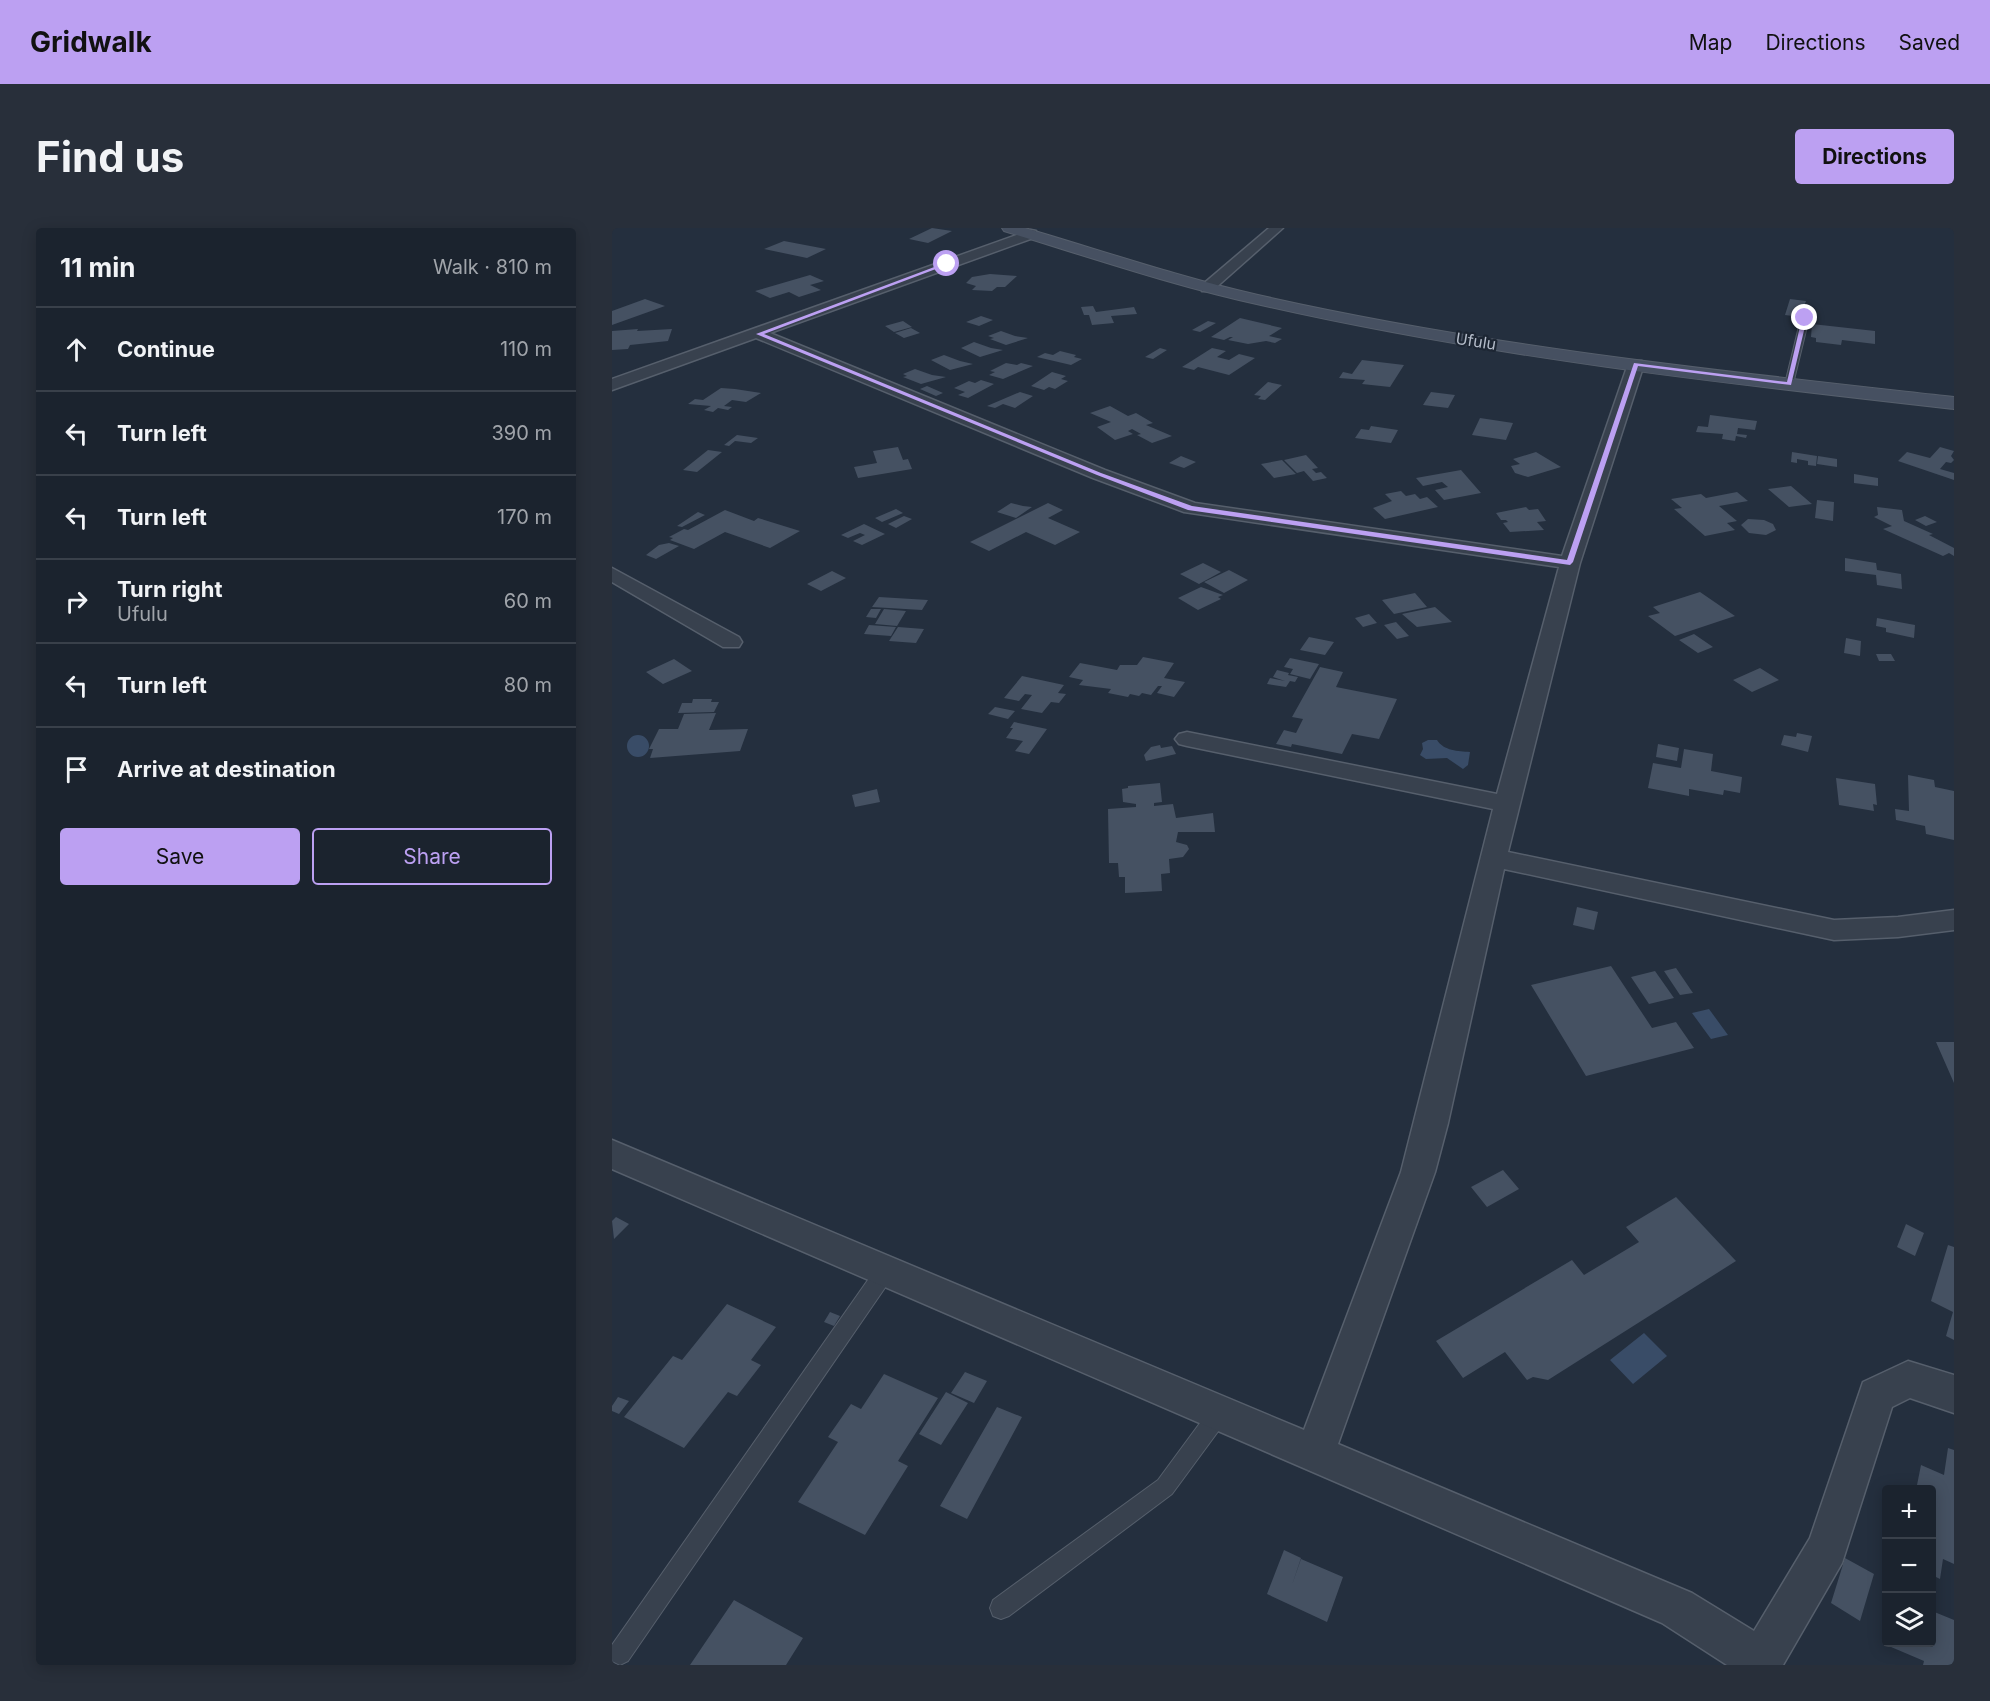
<!DOCTYPE html>
<meta charset="utf-8">
<style>
:root{--surface:#1b232e;--page:#282f3a;--text:#f1f3f6;--muted:#a0a4aa;--line:#39404a;--accent:#bca0f2}
body{margin:0;font-family:Inter,sans-serif;background:var(--page);color:var(--text)}
.controls{position:absolute;right:18px;bottom:18px;display:grid;overflow:hidden;border-radius:6px;box-shadow:0 3px 15px #0003}
.controls button{width:54px;height:54px;display:grid;place-items:center;padding:0;border:0;border-bottom:2px solid var(--line);background:var(--surface);color:var(--text);font:30px sans-serif}
.stop{position:absolute;width:18px;height:18px;margin:-14px;border:4px solid #bca0f2;border-radius:50%;background:#fff}
.stop.end{background:#bca0f2;border-color:#fff;box-shadow:0 2px 6px #0008}
.list{margin:0;padding:0;list-style:none}
h2{display:flex;justify-content:space-between;align-items:center;height:78px;margin:0;padding:0 24px;font-size:26px}
h2 small{font-size:20px;font-weight:400;color:var(--muted)}
.list li{display:grid;grid-template-columns:39px 1fr auto;gap:18px;align-items:center;box-sizing:border-box;height:84px;padding:0 24px;border-top:2px solid var(--line)}
.list b{display:block;font-size:22px;white-space:nowrap}
.list p{margin:0;font-size:20px;white-space:nowrap;color:var(--muted)}
.list em{font-size:20px;font-style:normal;color:var(--muted)}
.actions{display:flex;gap:12px;padding:18px 24px}
.actions a{flex:1;padding:14px 0;border:2px solid var(--accent);border-radius:6px;text-align:center;font-size:21px;color:var(--accent)}
.actions .main{background:var(--accent);color:#111}
.icon{flex:none;width:33px;height:33px;fill:none;stroke:currentColor;stroke-width:2;stroke-linecap:round;stroke-linejoin:round}
.map{position:relative;flex:none;width:1342px;height:1437px;overflow:hidden;border-radius:6px}
header{display:flex;align-items:center;gap:36px;box-sizing:border-box;height:84px;padding:0 30px;background:var(--accent);color:#111}
header strong{font-size:28px}
nav{display:flex;gap:33px;margin-inline-start:auto;font-size:21px}
.intro{display:flex;align-items:center;justify-content:space-between;box-sizing:border-box;height:144px;padding:0 36px}
h1{margin:0;font-size:42px}
.button{padding:15px 27px;border-radius:6px;background:var(--accent);color:#111;font-size:21px;font-weight:700}
main{display:flex;gap:36px;padding:0 36px}
aside{flex:1;background:var(--surface);border-radius:6px;box-shadow:0 3px 15px #0003}
.map>svg:first-child{display:block}
</style>
<header>
<strong>Gridwalk</strong>
<nav><a>Map</a><a>Directions</a><a>Saved</a></nav>
</header>
<div class="intro"><h1>Find us</h1><a class="button">Directions</a></div>
<main>
<aside>
<h2>11 min<small>Walk · 810 m</small></h2>
<ul class="list">
<li><svg class="icon" aria-label="ahead" viewBox="0 0 24 24"><path d="M12 20V5M6 11l6-6 6 6"/></svg><div><b>Continue</b></div><em>110 m</em></li>
<li><svg class="icon" aria-label="left" viewBox="0 0 24 24"><path d="M17 20v-9H6M10 6l-5 5 5 5"/></svg><div><b>Turn left</b></div><em>390 m</em></li>
<li><svg class="icon" aria-label="left" viewBox="0 0 24 24"><path d="M17 20v-9H6M10 6l-5 5 5 5"/></svg><div><b>Turn left</b></div><em>170 m</em></li>
<li><svg class="icon" aria-label="right" viewBox="0 0 24 24"><path d="M7 20v-9h11M14 6l5 5-5 5"/></svg><div><b>Turn right</b><p>Ufulu</p></div><em>60 m</em></li>
<li><svg class="icon" aria-label="left" viewBox="0 0 24 24"><path d="M17 20v-9H6M10 6l-5 5 5 5"/></svg><div><b>Turn left</b></div><em>80 m</em></li>
<li><svg class="icon" aria-label="arrive" viewBox="0 0 24 24"><path d="M6 21V4h12l-3 4 3 4H6"/></svg><div><b>Arrive at destination</b></div></li>
</ul>
<div class="actions"><a class="main">Save</a><a>Share</a></div>
</aside>
<div class="map">
<svg width="1342" height="1437" viewBox="0 0 1342 1437">
<rect width="100%" height="100%" fill="#242f3e"/>
<!-- water -->
<path fill="#394c67" d="M15 518a11 11 0 1 1 22 0a11 11 0 1 1-22 0Z
M816 512H825C832 523 846 523 858 524L856 537 851 541 835 530 814 531 808 527 811 521 810 515Z
M1097 781 1116 807 1099 811 1080 785Z
M1032 1105 1055 1128 1021 1156 998 1132Z"/>
<!-- building -->
<path fill="#455162" d="M320 0 340 3 316 15 297 11Z
M172 13 214 21 195 30 152 21Z
M378 46 405 48 393 59H385L380 63 360 62 364 58 354 55 360 49Z
M198 47 212 53 198 57 209 62 187 69 177 64 158 70 143 63Z
M33 71 53 78 0 97V83Z
M1178 71 1194 73 1188 89 1173 87Z
M481 78 484 84 522 79 525 86 499 88 502 95 480 97 477 87H472L469 79Z
M369 88 381 92 367 98 354 94Z
M628 90 670 100 657 108 670 111 663 115 654 113 636 116 616 112 621 109H618L612 112 599 109Z
M291 93 300 99 282 104 273 98Z
M596 93 604 95 588 104 580 102Z
M1200 96 1263 103V116L1230 112 1229 117 1204 114V110L1199 109Z
M299 100 308 105 292 110 283 105Z
M26 101 25 103 60 101 56 113 18 117 16 121 0 122V103Z
M389 103 403 108 416 110 394 117 378 111 382 110 376 108Z
M362 114 379 120 391 122 368 129 349 120Z
M548 120 555 122 541 131 533 129Z
M600 120 614 123 605 129 617 132 627 126 643 130 617 147 586 139 582 142 570 139Z
M448 123 464 127 462 129 470 131 459 137 425 129 433 125 441 127Z
M332 127 348 133 361 136 338 142 319 132Z
M750 132 792 137 778 159 750 156 753 152 727 150 731 144 740 146Z
M394 135 405 137 409 135 421 138 391 151 377 147 383 144 378 143Z
M303 141 320 147 334 149 309 156 291 149 295 148 291 146Z
M440 144 454 148 449 151 456 153 443 161 437 159 432 162 419 158Z
M369 152 382 156 356 170 346 167 353 164 342 160 357 153 363 155Z
M656 154 670 157 653 172 646 171 649 168 642 167Z
M315 158 331 165 324 168 308 161Z
M109 160 123 161 149 165 134 174 120 172 112 178 120 179 116 182 106 180 101 184 92 182 99 178 76 176 83 171 91 172Z
M408 164 421 168 403 180 391 176 383 180 375 178Z
M819 164 843 167 836 180 811 177Z
M498 178 516 188 524 185 541 195 534 197 560 208 540 215 525 207 529 206 520 201 516 203 521 206 503 212 485 199 499 194 478 185Z
M1098 187 1145 193 1143 202 1126 200 1125 206 1135 207 1134 210 1124 208 1123 213 1110 211 1111 206 1084 204 1086 198 1096 199Z
M868 190 901 195 894 212 860 207Z
M759 198 786 202 779 215 743 210 749 201 757 202Z
M125 207 146 210 139 215 123 213 117 218 112 217Z
M286 219 291 232 296 231 300 241 246 250 242 239 265 235 261 223Z
M1328 219 1342 223 1339 228 1342 232 1339 235 1334 234 1328 241 1342 245V252L1286 233 1295 224 1318 230Z
M96 222 110 224 85 244 71 242Z
M924 224 949 239 916 249 903 245 899 238 908 236 901 231Z
M1180 224 1205 228 1204 238 1196 237V233L1185 231V235L1179 234Z
M694 227 706 240 700 241 704 245 709 244 715 250 701 253 692 243 685 245 672 232Z
M569 228 584 234 572 240 557 235Z
M1206 228 1225 231V239L1205 236Z
M670 232 684 246 662 250 649 236Z
M849 242 869 265 832 272 823 262 836 259 830 254 811 258 804 250Z
M1242 246 1266 250V258L1242 255Z
M1179 258 1200 276 1177 279 1156 261Z
M789 263 794 268 803 266 808 271 815 269 826 279 773 291 761 280 780 273 773 266Z
M1125 264 1136 273 1107 278 1125 293 1115 295 1123 302 1093 308 1062 281 1070 280 1059 271 1089 266 1094 270Z
M1205 272 1222 274 1221 293 1203 290Z
M399 275 411 278 420 279 404 290 385 284Z
M436 275 451 282 436 290 468 304 443 317 414 304 377 323 358 314Z
M914 279 917 282 926 281 934 293 925 294 932 302 898 304 891 295 896 294 894 292H889L884 285Z
M1265 279 1290 282 1292 293 1321 306 1317 307 1342 320V328L1337 325 1331 328 1271 301 1280 298 1262 289 1266 287Z
M284 281 291 285 270 294 263 290Z
M113 282 142 293 146 290 188 303 158 320 113 304 82 321 58 312 61 310 57 309 72 301 76 302Z
M86 284 93 287 70 299 65 298Z
M292 288 300 291 284 300 276 296Z
M1313 288 1325 294 1314 298 1303 292Z
M1136 291 1152 292 1161 296 1164 302 1154 307 1137 305 1129 297Z
M252 296 273 306 250 317 241 313 253 307 248 305 236 310 229 307Z
M57 315 67 318 44 331 34 327 47 317Z
M1233 330 1264 335 1265 342 1289 346 1290 361 1265 357 1264 347 1233 343Z
M591 335 609 344 587 356 568 346Z
M617 342 636 352 612 365 592 354Z
M220 343 234 350 209 363 195 356Z
M589 359 611 367 606 369 609 371 586 382 566 370Z
M1088 364 1123 388 1063 408 1036 388 1048 385 1041 379Z
M803 365 815 379 782 386 770 372Z
M267 369 316 372 310 382 260 379Z
M823 379 840 394 805 399 790 386Z
M259 381H269L264 390 254 389Z
M272 381 294 383 285 398 263 396Z
M757 386 765 395 751 399 743 390Z
M1265 390 1303 397 1302 410 1274 404V400L1264 398Z
M784 394 797 408 785 411 772 397Z
M257 397 284 399 279 408 252 406Z
M286 399 312 401 304 415 277 413Z
M1082 406 1101 419 1086 425 1067 412Z
M697 409 722 414 713 427 688 422Z
M1234 410 1249 413 1248 428 1232 425Z
M1264 426H1279L1283 433H1267Z
M531 429 562 435 552 450 573 454 562 469 545 465 550 458H546L539 467 530 465 527 468 518 466 516 469 496 465 499 461 467 457 471 452 457 449 468 435 505 442 508 437H525Z
M678 430 707 436 698 451 678 446 681 441 672 439Z
M62 431 80 443 51 456 34 444Z
M708 439 731 444 724 459 785 471 767 511 740 506 730 526 680 516 679 519 664 516 672 502 684 505 691 491 680 489Z
M1148 440 1167 452 1140 464 1121 452Z
M665 442 677 445 676 447 686 449 683 454 678 453 674 459 655 456 658 450 673 453 661 449Z
M410 448 452 457 446 465 454 466 447 475 439 474 430 485 409 481 420 467 413 466 407 473 392 470Z
M81 471H100L99 474H107L102 484 66 485 70 475H80Z
M383 479 403 483 396 491 376 486Z
M104 485 97 502 136 501 128 523 38 530 41 521H37L47 501H66L72 486Z
M402 494 435 501 417 526 403 523 411 513 394 510 401 500H398Z
M1185 505 1200 508 1196 524 1169 517 1172 507 1184 509Z
M1046 516 1067 520 1065 533 1044 529Z
M548 517 549 520 560 518 564 526 534 533 532 527 539 519Z
M1072 521 1101 526 1099 543 1130 549 1128 565 1112 562 1111 567 1077 561V568L1036 560 1041 535 1069 540Z
M1296 547 1322 552 1323 559 1342 563V612L1314 606 1313 598 1284 592 1283 581 1297 583Z
M1224 550 1263 556 1265 577 1261 576 1262 583 1227 577Z
M548 555 550 574 542 575V578L561 576 564 590 601 585 603 604H566L564 614 575 617 577 621 571 629 557 631 558 645 549 646 550 663 513 665V649H507L506 635H497L496 581 524 579V576L511 574 510 561 516 560V558Z
M265 561 268 574 243 579 240 567Z
M965 679 986 684 982 702 961 697Z
M999 738 1040 800 1064 794 1082 820 974 848 919 757Z
M1064 740 1081 765 1068 767 1052 743Z
M1043 743 1062 770 1037 776 1019 749Z
M1324 814H1342V855Z
M891 942 907 961 875 979 859 959Z
M1064 969 1124 1033 936 1152 921 1149 915 1152 893 1124 851 1150 824 1113 960 1032 972 1047 1027 1014 1014 999Z
M4 989 17 996 2 1011 0 993Z
M1294 996 1312 1005 1303 1028 1285 1019Z
M1336 1017 1342 1019V1112L1334 1108 1341 1084 1319 1073Z
M115 1076 164 1099 139 1132 149 1137 125 1168 116 1164 72 1220 12 1189 61 1128 70 1132Z
M218 1084 228 1088 222 1098 212 1094Z
M353 1144 375 1153 362 1175 339 1165Z
M272 1146 326 1170 286 1233 296 1238 253 1307 186 1274 226 1214 216 1209 239 1176 249 1181Z
M334 1164 356 1175 329 1217 307 1206Z
M6 1169 17 1173 7 1186 0 1183V1178Z
M385 1179 410 1189 355 1291 328 1278Z
M1336 1220 1342 1222V1336L1331 1331 1328 1351 1320 1347V1262H1304L1309 1237 1332 1247Z
M672 1322 689 1330 680 1357 689 1331 731 1349 715 1394 655 1366Z
M1233 1330 1262 1346 1248 1393 1219 1375Z
M122 1372 191 1410 174 1437H78Z
M1320 1383 1342 1392V1437H1311L1312 1433 1272 1416 1273 1401 1274 1414H1320Z"/>
<g fill="none" stroke-linecap="round" stroke-linejoin="round">
<!-- lane casing -->
<g stroke="#565f6c" stroke-width="2">
<path id="lane" d="M1193 88 1197 90 1181 156 1177 159 1173 156 1189 90Z
M272 1036 279 1039 281 1045 279 1051 16 1433 8 1437 0 1433V1417L265 1039Z
M606 1177 613 1180 616 1187 613 1194 560 1266 397 1388 389 1391 381 1388 378 1380 381 1372 546 1252 599 1180Z"/>
</g>
<!-- street casing -->
<g stroke="#565f6c" stroke-width="3">
<path id="street" d="M657 0H671L600 63H590V57Z
M419 2 424 3V9L158 105 493 242 583 275 950 328 1016 136 1018 133H1030L1032 136 968 335 896 624 1222 692 1286 689 1342 682V702L1286 709 1222 712 892 641 836 895 823 944 726 1216 1080 1365 1142 1403 1198 1310 1251 1154 1296 1133 1342 1147V1185L1298 1170 1280 1179 1230 1335 1171 1437H1115L1050 1395 0 941V912L692 1202 789 944 881 581 575 518 567 516 563 511 567 506 575 504 885 566 947 339 572 284 481 250 144 110 0 162V151Z
M0 340 127 409 130 414 127 419H111L0 354Z"/>
</g>
<!-- secondary casing -->
<g stroke="#565f6c" stroke-width="2">
<path id="secondary" d="M390 0H413C491 23 567 49 646 67 875 119 1109 143 1342 169V181C1110 155 877 129 649 77 562 58 477 29 392 3Z"/>
</g>
<!-- lane -->
<use href="#lane" fill="#38414e" fill-rule="evenodd"/>
<!-- street -->
<use href="#street" fill="#38414e" fill-rule="evenodd"/>
<!-- secondary -->
<use href="#secondary" fill="#465061" fill-rule="evenodd"/>
</g>
<!-- route -->
<path fill="#bca0f2" d="M333 35 337 36 152 106 489 245 580 278 955 332 1022 135 1175 154 1190 90H1195L1179 157 1026 138 961 334 958 337 576 282 485 247 144 106Z"/>
<g text-anchor="middle" dominant-baseline="central" stroke-width="4.5" stroke-linejoin="round" paint-order="stroke">
<!-- far-street labels -->
<g font-size="16" fill="#b4bcc9" stroke="#1d2633">
<text transform="translate(864 113) rotate(9)">Ufulu</text>
</g>
</g>
</svg>
<div class="controls">
<button>+</button>
<button>−</button>
<button><svg class="icon" aria-label="layers" viewBox="0 0 24 24"><path d="M12 4l9 5-9 5-9-5zM3 14l9 5 9-5"/></svg></button>
</div>
<div class="stop" style="left:335px;top:36px"></div>
<div class="stop end" style="left:1193px;top:90px"></div>
</div>
</main>
